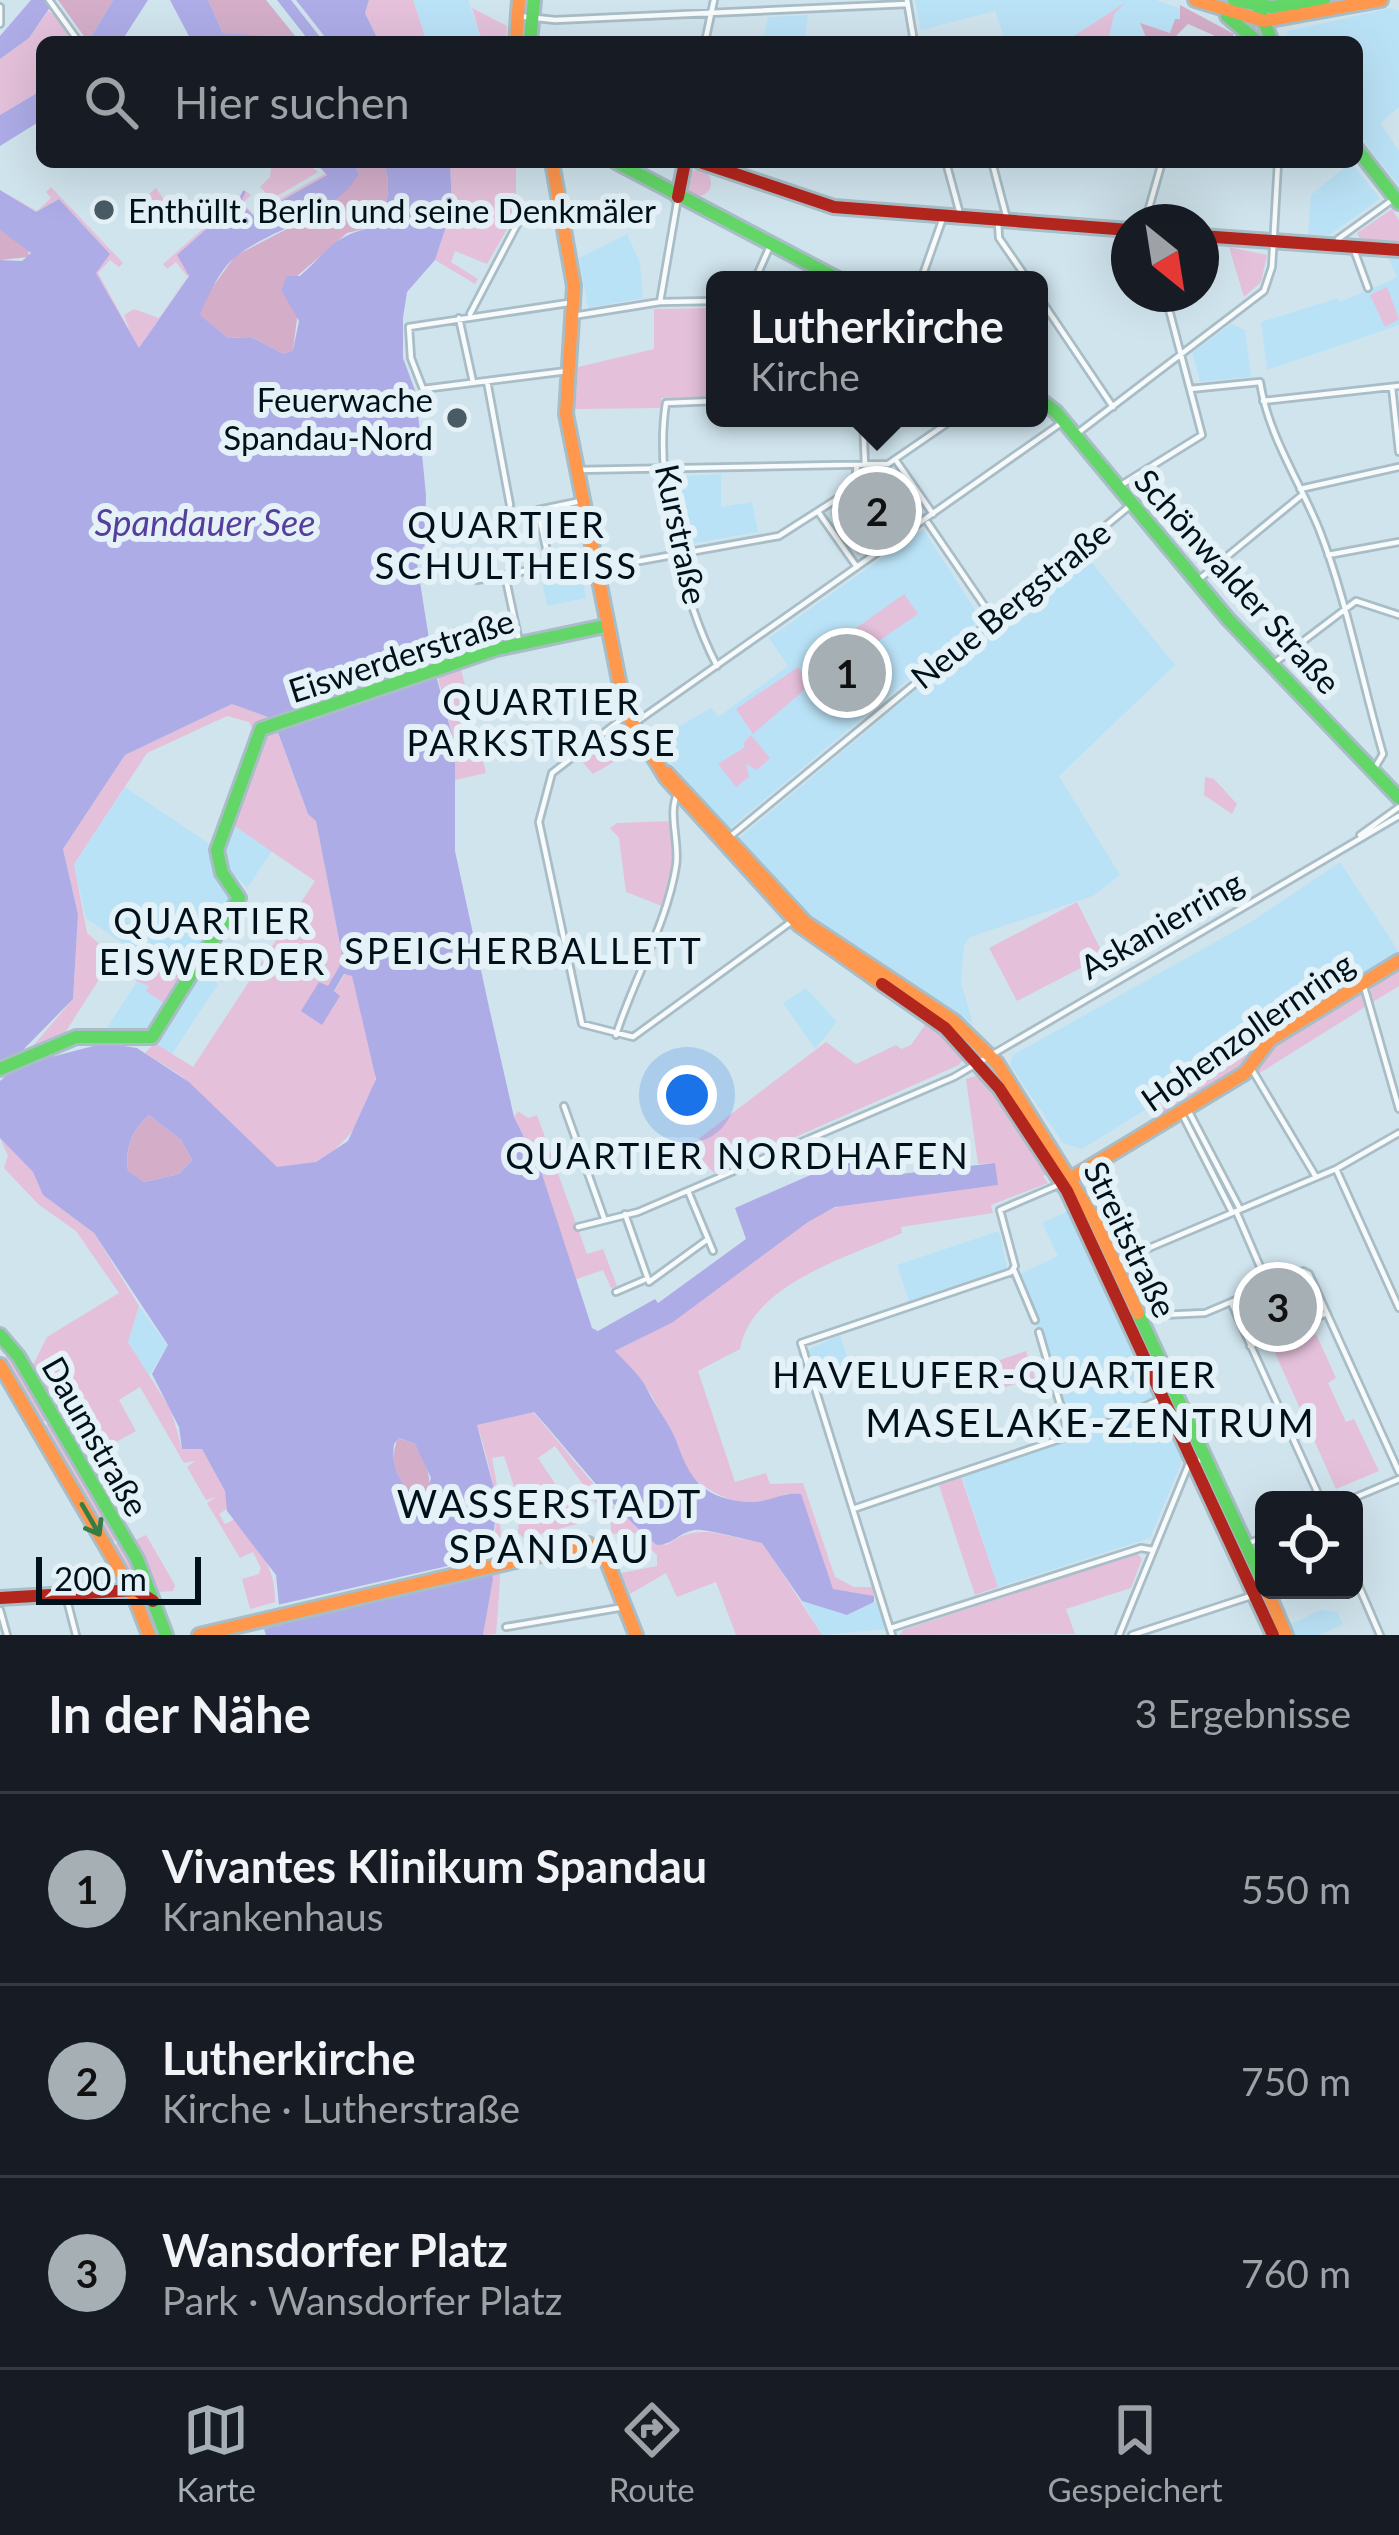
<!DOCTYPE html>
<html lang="de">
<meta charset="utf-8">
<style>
:root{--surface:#171b24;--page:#242831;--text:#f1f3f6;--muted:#9ea1a6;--line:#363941;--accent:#a5afb4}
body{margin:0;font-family:Lato,sans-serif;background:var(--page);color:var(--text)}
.controls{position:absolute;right:36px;bottom:36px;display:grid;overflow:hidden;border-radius:18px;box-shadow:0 12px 48px #0002}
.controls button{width:108px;height:108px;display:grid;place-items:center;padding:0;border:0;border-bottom:3px solid var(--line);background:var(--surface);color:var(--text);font:60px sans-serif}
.compass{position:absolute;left:1111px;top:204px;width:108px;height:108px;border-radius:50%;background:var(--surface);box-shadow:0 12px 48px #0002;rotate:150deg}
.scale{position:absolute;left:36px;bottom:30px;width:165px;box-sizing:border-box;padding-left:12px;border:6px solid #00111b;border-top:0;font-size:33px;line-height:42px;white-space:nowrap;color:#00111b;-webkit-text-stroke:9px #e4f1f7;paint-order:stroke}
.you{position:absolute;left:687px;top:1095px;width:42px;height:42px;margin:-30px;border:9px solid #fff;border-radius:50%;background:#1a73e8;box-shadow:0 0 0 18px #1a73e833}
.badge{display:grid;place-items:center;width:78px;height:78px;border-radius:50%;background:var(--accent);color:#111;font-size:39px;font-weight:700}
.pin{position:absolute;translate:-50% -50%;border:6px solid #fff;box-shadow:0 3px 12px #0006}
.popup{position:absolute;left:706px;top:271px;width:342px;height:156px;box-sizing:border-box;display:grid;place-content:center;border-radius:18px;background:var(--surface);filter:drop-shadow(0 3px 9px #0005);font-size:39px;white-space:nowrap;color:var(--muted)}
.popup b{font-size:45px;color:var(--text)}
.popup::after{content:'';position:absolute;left:50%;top:100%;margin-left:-24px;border:24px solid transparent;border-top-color:var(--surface)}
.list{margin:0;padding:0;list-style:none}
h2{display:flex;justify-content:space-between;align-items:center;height:156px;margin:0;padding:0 48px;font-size:51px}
h2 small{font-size:39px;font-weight:400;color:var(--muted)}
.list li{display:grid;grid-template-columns:78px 1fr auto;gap:36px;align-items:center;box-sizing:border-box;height:192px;padding:0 48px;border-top:3px solid var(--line)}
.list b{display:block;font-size:45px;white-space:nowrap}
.list p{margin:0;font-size:39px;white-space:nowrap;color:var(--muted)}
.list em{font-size:39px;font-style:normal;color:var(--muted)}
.icon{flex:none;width:66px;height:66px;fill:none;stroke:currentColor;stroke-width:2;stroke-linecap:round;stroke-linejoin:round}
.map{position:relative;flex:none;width:1399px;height:1635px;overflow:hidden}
.search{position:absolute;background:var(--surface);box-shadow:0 12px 48px #0002;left:36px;right:36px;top:36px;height:132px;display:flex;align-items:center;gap:30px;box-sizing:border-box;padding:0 42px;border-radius:18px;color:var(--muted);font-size:45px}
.sheet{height:732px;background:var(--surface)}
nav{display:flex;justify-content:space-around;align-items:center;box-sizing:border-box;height:168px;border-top:3px solid var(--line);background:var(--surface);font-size:33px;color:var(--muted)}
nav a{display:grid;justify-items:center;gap:6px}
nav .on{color:var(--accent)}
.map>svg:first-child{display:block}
</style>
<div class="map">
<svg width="1399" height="1635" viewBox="0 0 1399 1635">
<rect width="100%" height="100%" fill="#d0e4ed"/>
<!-- built -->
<path fill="#bae2f6" d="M413 0H468L482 42H427Z
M915 0H1155L1179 8 1182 14 1171 33 1140 25 1148 42H1006L995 11 921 30Z
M1391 8 1399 11V107L1380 123 1399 151V186L1357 133V42L1285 41 1288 31Z
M808 15 804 42H763L768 17Z
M1351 162 1380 199 1329 235 1308 234 1311 195Z
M627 234 640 263 643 298 588 308 579 258Z
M1388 257 1399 258V325L1267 370 1261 322 1338 298 1340 302 1392 280 1397 277Z
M1231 324 1245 330 1251 377 1200 382 1192 353Z
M721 474V507L752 502 758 532 685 545 673 477Z
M923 529 981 619 728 830 653 741 711 708 718 717 788 666 769 638Z
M1082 551 1175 665 1059 776 1120 875 1093 896 970 937 964 945 961 982 973 1024 818 925 738 839Z
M581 567 586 598 547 606 541 575Z
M125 787 214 847 217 870 236 897 144 1037 106 1029 150 962 86 918 74 864Z
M230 823 272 851 247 888 223 863Z
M1340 862 1399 952 1082 1149 1063 1143 1010 1065 1013 1055 1251 922Z
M199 971 218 984 172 1054 155 1043Z
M806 988 837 1022 815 1049 783 1003Z
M1068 1211 1183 1459 1150 1538 998 1587 962 1477 1074 1437 1018 1275 1058 1256 1042 1223Z
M999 1231 1007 1268 909 1301 897 1265Z
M139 1306 168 1346 149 1376 128 1341Z
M840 1335 851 1369 817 1381 807 1350Z
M802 1601 847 1615 878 1601 886 1629 822 1635Z
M1321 1610 1337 1612 1343 1624 1320 1635H1294L1289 1625Z"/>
<!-- green -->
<path fill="#e4c0da" d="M369 0H413L427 42H379L365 13Z
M1126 2 1114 14 1108 40 1065 42Z
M472 8 507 26 506 42H482Z
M48 11 59 18 75 42H42V90L0 115V59L29 38Z
M272 162H305L318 172 272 199 260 187 270 177Z
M313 162 327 171V175L254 216 237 201 139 349 95 273 110 254 59 199 36 212 0 190 37 211 51 198 46 192 51 187 123 263 119 267 110 260 98 273 130 331 124 315 134 309 159 318 187 276 176 262 167 269 163 264 246 191 251 195 243 203 253 214 326 173Z
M450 162H528L516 165V214L487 264 455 251 451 262 478 279 475 284 435 260 452 206Z
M685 183a13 13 0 1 1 26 0a13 13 0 1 1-26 0Z
M156 188 167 204 146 221 134 207Z
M1392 209 1399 220V242L1360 239 1357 233Z
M1229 247 1267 255 1261 282 1244 297Z
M1387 287 1399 319 1385 327 1370 295Z
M715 308V397L661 398V408L575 409 578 367 654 349V309Z
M888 474 892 502 918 515 858 555 831 513Z
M904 594 918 614 822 680 815 667 834 653 841 639Z
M460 665 486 773 455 780V746L437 673Z
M798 667 810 685 753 734 736 709Z
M232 704 273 719 254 732 249 722 227 716 147 753 74 864 87 933 111 954 117 951 63 1036 27 1053 73 999 78 914 63 849 125 755Z
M276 728 308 814 316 820 343 960 328 987 319 982 339 996 334 992 345 974 352 976C359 1007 374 1043 375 1075 377 1115 322 1180 278 1167 251 1160 213 1104 191 1084 178 1072 160 1063 145 1053L155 1043 193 1067 315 881 230 823 262 734Z
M615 728 627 732 636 749 593 774 579 758Z
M751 735 770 758 757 770 746 764 749 777 736 787 718 764 745 747 743 743Z
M1205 777 1214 779 1237 804 1232 814 1204 795Z
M673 821 675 858 662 906 626 892 619 838 610 828 617 823Z
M1077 902 1104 956 1017 1001 989 948Z
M161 944 184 961H194L168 1006 146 991 149 986 136 981Z
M1399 965V986L1371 1003V982Z
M1359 990H1364L1365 1007 1258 1074 1256 1061 1287 1033 1290 1037Z
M927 1022 966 1055 959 1065 714 1173 689 1146 826 1042 856 1064 896 1045 901 1049 911 1045Z
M1268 1034 1237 1071 1157 1121 1149 1108Z
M979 1075 1048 1174 1043 1176 1048 1183 991 1205 993 1213 901 1227 902 1233C842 1259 751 1286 740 1349L698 1371 735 1482 766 1473 770 1484 803 1483 835 1577 854 1587H874V1602L871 1596 832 1589 787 1493C751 1518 713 1495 684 1471 673 1444 661 1407 644 1384 634 1371 622 1361 615 1351 698 1314 750 1249 823 1213 867 1191 948 1192 997 1185L995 1163 978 1164 966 1079Z
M518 1111 528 1118 537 1115 587 1254 603 1249 617 1286 611 1288 603 1270 574 1280 541 1171 514 1117Z
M0 1138 33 1172 43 1195 94 1233 139 1306 128 1342 171 1410 182 1449H202L225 1491 228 1508 219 1514 225 1524 235 1519C257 1548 276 1565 275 1602L250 1609 242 1579 259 1574 261 1568 253 1552 240 1558 207 1503 216 1497 206 1500 187 1467 195 1461 184 1463 140 1387 119 1400 136 1431 107 1447 90 1419 68 1428 32 1367 47 1337 119 1293 76 1231 38 1204 4 1168 8 1156Z
M1075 1190 1184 1418 1179 1422 1071 1192Z
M1303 1278 1317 1309 1254 1336 1240 1305Z
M1316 1334 1336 1378 1328 1383 1346 1422 1354 1419 1379 1471 1336 1489 1275 1353Z
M1026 1351 1035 1378 997 1390 988 1364Z
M12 1353 51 1417 38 1425 0 1360Z
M533 1412C566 1448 627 1534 667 1545 699 1520 727 1538 763 1543L822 1635H736L716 1582 677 1597 666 1573 630 1594 621 1573 657 1566V1555L633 1532 611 1534V1523L555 1446 538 1458 581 1523 524 1538 518 1533 520 1505 504 1456 492 1458C505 1517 501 1573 496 1634L483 1635 492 1579 484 1555C510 1530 487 1456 477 1425Z
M53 1421 120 1535 109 1546 40 1428Z
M1209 1471 1259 1582 1254 1584 1203 1474Z
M961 1477 998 1587 975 1595 939 1485Z
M146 1535 175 1585 173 1591 158 1592 134 1541Z
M121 1539 148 1592 132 1585 111 1550Z
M1137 1553 1142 1559 1131 1588 1066 1609 1075 1634 900 1635 903 1630Z"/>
<!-- forest -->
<path fill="#d4aec9" d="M58 0H113L88 42Z
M208 0H266L300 42 223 33Z
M1180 5 1234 34 1229 42 1188 24 1170 42H1148L1140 23 1170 33 1175 19H1180Z
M354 162H384C391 186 389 204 376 226L347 233 281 290 298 311 293 350 284 354 251 337 228 338 199 315 206 296 235 256 329 207 359 174Z
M0 230 28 248 29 257 0 260Z
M149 1115 181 1140 192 1160 179 1174 144 1182 128 1172C125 1149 131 1131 149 1115Z
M398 1438 415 1444C424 1462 436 1480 425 1498 399 1491 387 1463 398 1438Z"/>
<!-- water -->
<path fill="#aeace7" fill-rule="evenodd" d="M31 0H55L29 38 0 59V36Z
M113 0H148L121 42H88Z
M170 0H208L223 33 279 37 285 42H192Z
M277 0H291L324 42H310Z
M296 0H369L365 13 379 42H329Z
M42 90V127L37 123 0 146V115Z
M315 162H354L359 174C330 221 272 226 233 259 219 271 207 298 200 315L228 338 251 337 284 354 293 350 299 321 281 290 287 276H300C331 248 331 237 376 226 389 204 391 186 384 162H450L452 208 435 260 407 292 403 318V358L416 393 426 495 425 545 416 557 433 664 455 746V851L489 1007 514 1117 541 1171 592 1328 598 1331 655 1299 658 1303 746 1239 735 1208 870 1149 892 1175 995 1163 998 1185 835 1207 808 1222 673 1322 615 1351C623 1360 641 1375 648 1391 656 1407 670 1425 676 1440 686 1468 695 1491 728 1499 767 1509 775 1491 801 1494L833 1589 874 1596V1602L847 1615 802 1601 762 1543C746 1540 705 1528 694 1530 679 1533 672 1545 657 1545 612 1509 575 1457 534 1412L477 1425 498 1504 491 1548 484 1556 493 1578 483 1635H266L264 1629 281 1625 276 1575 227 1511 225 1491 202 1449H182L179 1427 152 1374 168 1345 94 1233 43 1195 33 1172 0 1138V1081L8 1074 0 1059V260L22 261 31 253 0 230V190L36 212 59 199 110 254 96 273 139 348 189 276 177 255 238 201 254 216 327 175ZM232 704 273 719 308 814 316 821 343 960 328 986 319 982 301 1011 322 1025 340 996 334 991 344 974 352 976 376 1079 348 1141 316 1162 277 1167 189 1082 137 1048 105 1043 28 1063 22 1051 73 999 78 914 63 849 125 755ZM149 1115 181 1140 192 1160 179 1174 144 1182 128 1171C125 1149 131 1131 149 1115ZM399 1438 415 1444 431 1478 425 1498C401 1491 391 1469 394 1444Z"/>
<!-- pier -->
<path fill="#d0e4ed" d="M487 1557 491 1575 277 1624 273 1606Z"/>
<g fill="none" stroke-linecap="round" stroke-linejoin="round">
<!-- stream -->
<path stroke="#aeace7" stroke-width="3" d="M239 202 244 192"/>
<!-- street casing -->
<g stroke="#a8bdc6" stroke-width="10">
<path id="street" d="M49 0 79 42
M907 0 914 42
M0 7V24
M517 16 555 20 907 4
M705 42 714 0
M946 162 960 214
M992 162 1007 219
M1145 222 1162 162
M998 223 999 238 1028 280
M1338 245V239L1395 198
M1353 247 1368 288
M755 280 770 246
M921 280 944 215
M1039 297 1113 407
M660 302 678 197
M470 314 520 219 559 206
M573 316 660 302 715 301
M459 318 473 382
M567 371 423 389 411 358 409 327 575 302
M487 381 510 505
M1392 387 1399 452
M1190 389 1260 382C1268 435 1299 480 1319 529 1346 597 1362 682 1383 754L1373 771
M715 401 666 403C654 478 682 598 717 666
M1263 401 1399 386
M863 418 865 465
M1075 435 1264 291 1272 267 1278 162
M895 459 933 514
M576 470 888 464 955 418
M1118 487 1202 435 1165 294
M1300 489 1399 467
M819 513 857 567
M928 523 992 617
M1328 555 1399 542
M595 569 779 536 854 488 857 465
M505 575 550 566 538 510 581 501
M477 580 505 575 519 641
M1197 581 1302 495
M456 632 514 621
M1273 664 1356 601 1399 615
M627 715 552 773 539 822 582 1024 633 1037 795 919
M632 725 1064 421
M1360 835 1399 807
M726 840 1132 504
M1363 983 1399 1109
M616 1035C633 980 667 924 676 866 680 844 667 811 678 793
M1251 1068 1316 1177
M564 1106 604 1218
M1187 1108 1240 1209
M1181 1112 1232 1212
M1336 1169 1399 1308
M1236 1211 1268 1285
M625 1214 649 1282 708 1239 688 1191
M578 1227 638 1212 954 1077 1399 816
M708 1239 713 1251
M1116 1262 1336 1169 1399 1133
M1014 1270 1035 1320
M616 1292 644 1280
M1139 1316 1205 1313 1231 1302
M1039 1332 1069 1435
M1250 1346 1327 1313
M1321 1500 1231 1302 1303 1271 1309 1274 1399 1472
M1349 1500 1399 1479
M853 1509 1113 1421 1163 1398
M1247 1544 1264 1537
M1354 1575 1380 1635
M67 1600 76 1635
M0 1610 7 1635
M506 1627 624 1607
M891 1628 1141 1548 1153 1550
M892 1635 801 1343 1011 1272 1015 1266 1000 1210 1063 1183
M1119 1635 1188 1466 1206 1457
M1132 1635 1254 1595"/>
</g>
<!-- fast casing -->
<g stroke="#a8bdc6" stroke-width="18">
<path id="fast" d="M1234 0 1272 7 1324 0
M1258 6 1272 42
M1227 16 1258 42
M530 42 534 0
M1357 149 1399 203
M616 162 840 280
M1039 399 1056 412 1228 619 1399 798
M0 1069 76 1037H152L239 898 222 873 217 850 261 729 496 649 605 626
M1138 1313 1264 1584
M0 1335 18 1356 137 1559 166 1635"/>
</g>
<!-- slow casing -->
<g stroke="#a8bdc6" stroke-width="18">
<path id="slow" d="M1195 0 1264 21 1381 0
M516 42 519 0
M552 162 574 286 566 414 625 711 666 778 799 925 882 984
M667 773 806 923 954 1021 997 1063 1093 1217 1138 1313
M1070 1179 1245 1073 1270 1040 1399 961
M0 1365 132 1591 149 1635
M1267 1590 1286 1635
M199 1635 588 1544 604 1554 636 1635"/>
</g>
<!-- jam casing -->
<g stroke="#a8bdc6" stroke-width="18">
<path id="jam" d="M700 162 834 207 1129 230
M678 197 685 162
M1201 236 1399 250
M882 984 945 1028 999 1088 1067 1191 1273 1635
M0 1598 136 1590 153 1601"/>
</g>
<!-- street -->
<use href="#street" stroke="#f8fbfc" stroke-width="4.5"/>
<!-- fast -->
<use href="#fast" stroke="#63d668" stroke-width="12"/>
<!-- slow -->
<use href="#slow" stroke="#ff974d" stroke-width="12"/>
<!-- jam -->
<use href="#jam" stroke="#b3261e" stroke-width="12"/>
</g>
<!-- one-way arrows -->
<defs><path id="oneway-shaft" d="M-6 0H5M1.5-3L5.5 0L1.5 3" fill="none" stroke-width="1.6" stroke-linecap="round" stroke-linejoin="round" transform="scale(3)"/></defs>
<use stroke="#367d45" href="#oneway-shaft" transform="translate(91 1520) rotate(60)"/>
<!-- markers -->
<g fill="#495b64" stroke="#e4f1f7" stroke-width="4.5">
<circle cx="104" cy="210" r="12"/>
<circle cx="457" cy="418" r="12"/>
</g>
<g text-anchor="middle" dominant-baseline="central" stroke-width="12" stroke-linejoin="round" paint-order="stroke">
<!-- poi labels -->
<g font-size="33" fill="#00111b" stroke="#e4f1f7" text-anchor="start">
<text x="128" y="210">Enthüllt. Berlin und seine Denkmäler</text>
<text x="433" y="399" text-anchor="end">Feuerwache<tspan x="433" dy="38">Spandau-Nord</tspan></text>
</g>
<!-- street labels -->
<g font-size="33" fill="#00111b" stroke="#e4f1f7">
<text transform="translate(682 534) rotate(78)">Kurstraße</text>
<text transform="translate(1238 581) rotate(48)">Schönwalder Straße</text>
<text transform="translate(1010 604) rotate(-39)">Neue Bergstraße</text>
<text transform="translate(401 655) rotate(-18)">Eiswerderstraße</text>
<text transform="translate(1161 924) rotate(-30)">Askanierring</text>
<text transform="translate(1247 1031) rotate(-35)">Hohenzollernring</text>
<text transform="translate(1131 1239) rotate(64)">Streitstraße</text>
<text transform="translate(96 1436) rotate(60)">Daumstraße</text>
</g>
<!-- water labels -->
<g font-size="36" font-style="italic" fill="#553e9d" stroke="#e4f1f7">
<text x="205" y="522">Spandauer See</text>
</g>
<!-- neighbourhood labels -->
<g font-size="36" letter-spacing="3" fill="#00111b" stroke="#e4f1f7">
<text x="507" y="524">QUARTIER<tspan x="507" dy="41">SCHULTHEISS</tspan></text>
<text x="542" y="701">QUARTIER<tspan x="542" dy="41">PARKSTRASSE</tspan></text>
<text x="213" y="920">QUARTIER<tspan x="213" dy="41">EISWERDER</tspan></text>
<text x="524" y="950">SPEICHERBALLETT</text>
<text x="738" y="1155">QUARTIER NORDHAFEN</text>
<text x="995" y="1374">HAVELUFER-QUARTIER</text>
</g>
<!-- quarter labels -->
<g font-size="39" letter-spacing="3" fill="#00111b" stroke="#e4f1f7">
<text x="1091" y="1422">MASELAKE-ZENTRUM</text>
<text x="550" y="1503">WASSERSTADT<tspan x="550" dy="45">SPANDAU</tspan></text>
</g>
</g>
</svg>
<div class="controls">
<button><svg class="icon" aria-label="locate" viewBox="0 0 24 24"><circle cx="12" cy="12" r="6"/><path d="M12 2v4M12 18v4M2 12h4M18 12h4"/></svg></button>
</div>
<svg class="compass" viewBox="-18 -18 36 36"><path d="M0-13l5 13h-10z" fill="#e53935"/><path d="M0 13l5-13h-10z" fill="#9ea1a6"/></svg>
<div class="scale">200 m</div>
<div class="you"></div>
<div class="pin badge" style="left:847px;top:673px">1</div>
<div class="pin badge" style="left:877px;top:511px">2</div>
<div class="popup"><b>Lutherkirche</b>Kirche</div>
<div class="pin badge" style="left:1278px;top:1307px">3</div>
<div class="search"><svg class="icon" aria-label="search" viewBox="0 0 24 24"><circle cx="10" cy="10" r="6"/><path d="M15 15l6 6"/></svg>Hier suchen</div>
</div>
<section class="sheet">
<h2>In der Nähe<small>3 Ergebnisse</small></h2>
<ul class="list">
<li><span class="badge">1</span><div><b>Vivantes Klinikum Spandau</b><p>Krankenhaus</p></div><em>550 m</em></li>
<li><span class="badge">2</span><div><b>Lutherkirche</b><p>Kirche · Lutherstraße</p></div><em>750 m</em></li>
<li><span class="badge">3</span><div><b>Wansdorfer Platz</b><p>Park · Wansdorfer Platz</p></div><em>760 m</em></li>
</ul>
</section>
<nav>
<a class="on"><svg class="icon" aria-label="map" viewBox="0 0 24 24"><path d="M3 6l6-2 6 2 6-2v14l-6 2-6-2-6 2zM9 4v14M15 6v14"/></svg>Karte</a>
<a><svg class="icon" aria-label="directions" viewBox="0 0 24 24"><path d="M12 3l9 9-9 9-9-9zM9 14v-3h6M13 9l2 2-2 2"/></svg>Route</a>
<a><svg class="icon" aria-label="saved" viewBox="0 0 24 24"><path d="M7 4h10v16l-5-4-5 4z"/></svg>Gespeichert</a>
</nav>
